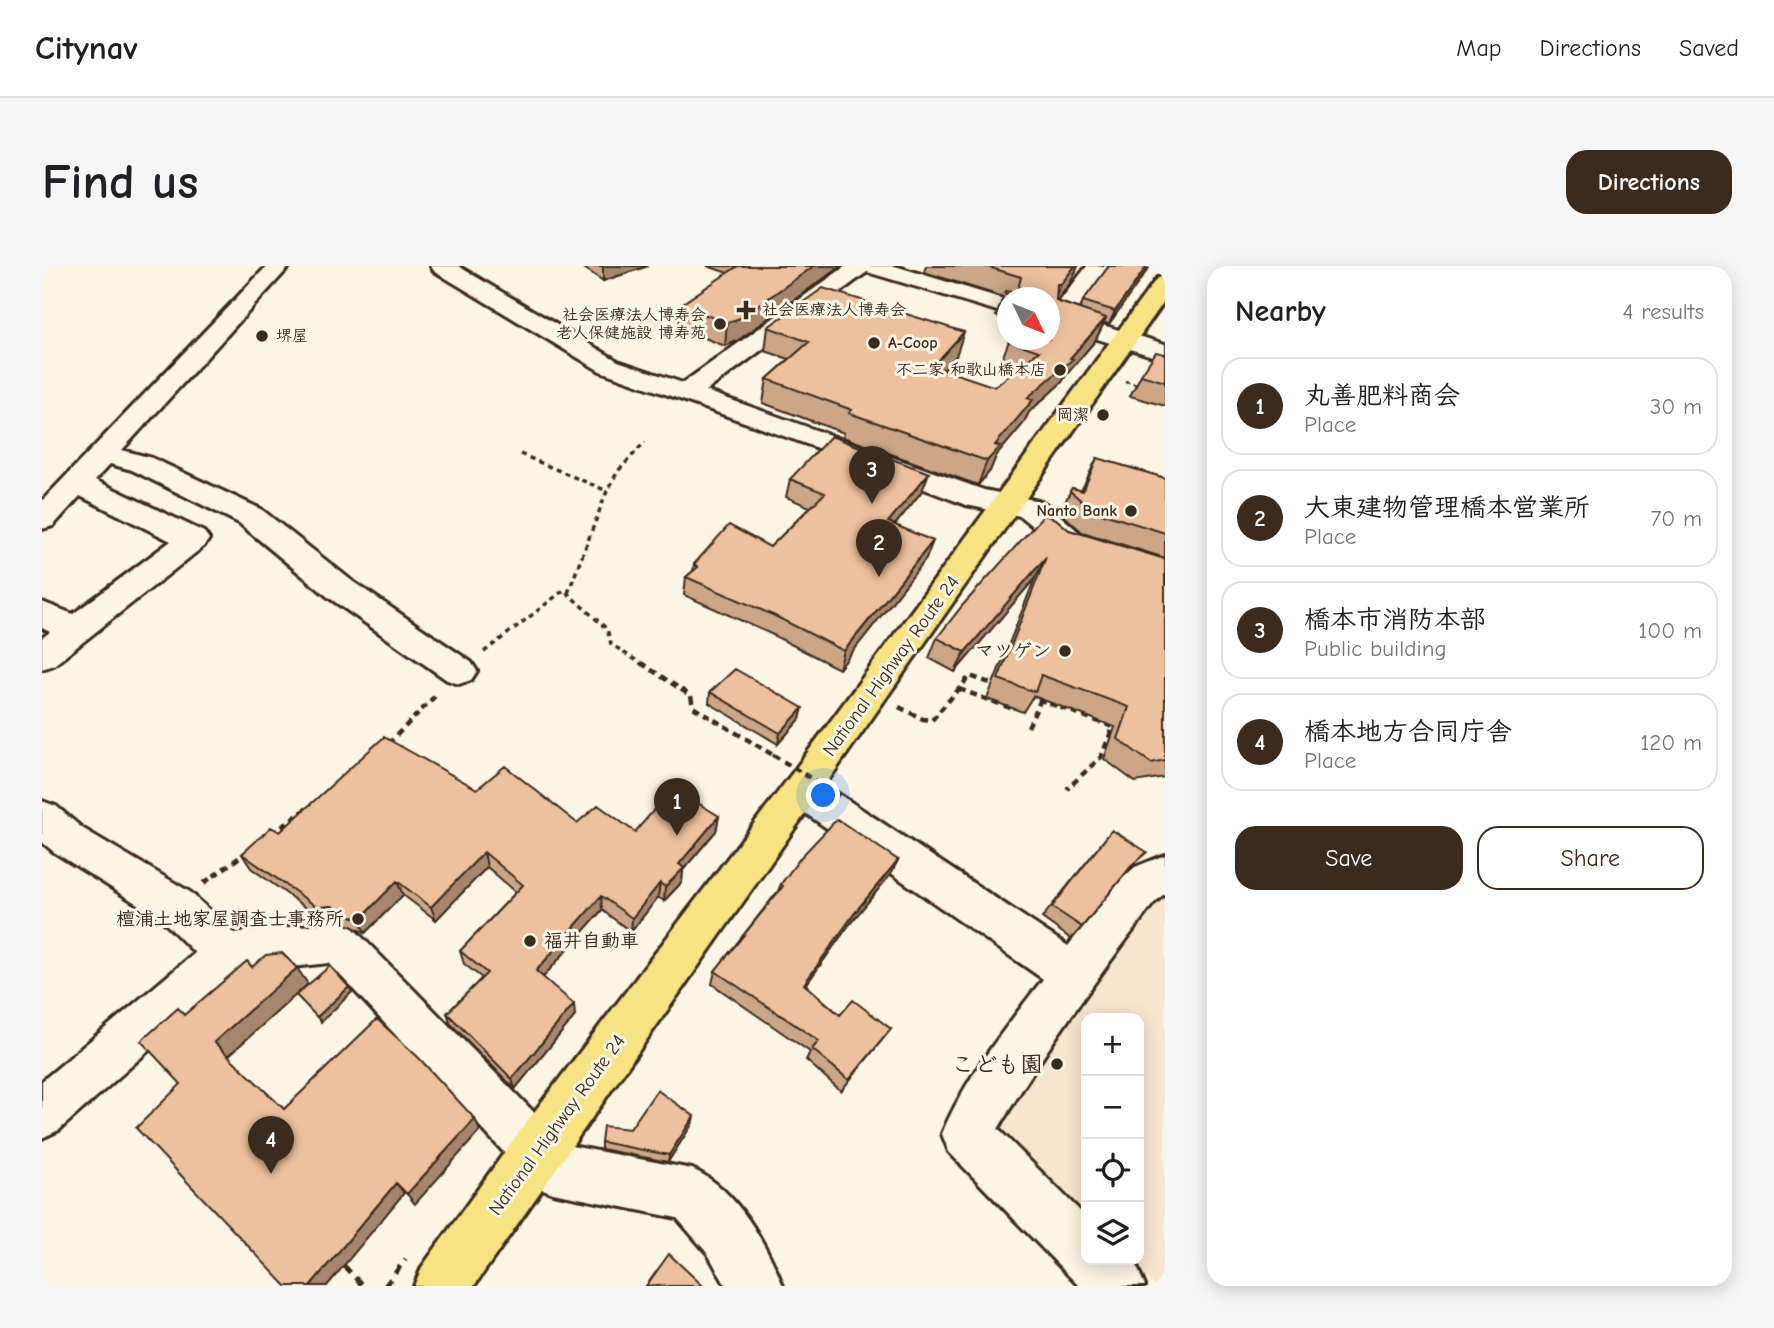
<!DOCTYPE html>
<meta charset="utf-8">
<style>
:root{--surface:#fff;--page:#f6f6f6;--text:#202124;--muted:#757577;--line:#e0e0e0;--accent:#3b2a1e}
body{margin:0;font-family:"Comic Neue","Klee One",sans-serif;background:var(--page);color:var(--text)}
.controls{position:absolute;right:21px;bottom:21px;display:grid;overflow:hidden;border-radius:14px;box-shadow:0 4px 18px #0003}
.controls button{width:63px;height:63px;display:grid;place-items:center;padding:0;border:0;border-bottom:2px solid var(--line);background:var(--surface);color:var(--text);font:35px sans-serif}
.compass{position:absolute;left:955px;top:21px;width:63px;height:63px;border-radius:50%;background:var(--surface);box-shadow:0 4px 18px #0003;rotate:133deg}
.you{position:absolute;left:782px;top:530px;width:24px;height:24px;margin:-18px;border:5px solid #fff;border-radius:50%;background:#1a73e8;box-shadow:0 0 0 10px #1a73e833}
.badge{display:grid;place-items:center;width:46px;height:46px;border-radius:50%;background:var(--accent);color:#fff;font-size:23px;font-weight:700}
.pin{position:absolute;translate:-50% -58px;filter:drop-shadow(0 2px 4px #0008)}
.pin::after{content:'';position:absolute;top:37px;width:24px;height:21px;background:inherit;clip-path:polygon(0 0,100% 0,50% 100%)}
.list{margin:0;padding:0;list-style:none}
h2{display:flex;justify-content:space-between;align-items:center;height:91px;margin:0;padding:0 28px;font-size:30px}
h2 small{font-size:23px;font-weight:400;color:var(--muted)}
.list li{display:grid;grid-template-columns:46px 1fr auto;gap:21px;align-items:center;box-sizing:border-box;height:98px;margin:0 14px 14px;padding:0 14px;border:2px solid var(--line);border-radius:21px}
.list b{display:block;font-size:26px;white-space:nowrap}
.list p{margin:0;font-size:23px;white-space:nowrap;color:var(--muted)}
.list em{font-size:23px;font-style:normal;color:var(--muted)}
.actions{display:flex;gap:14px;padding:21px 28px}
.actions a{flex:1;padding:16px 0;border:2px solid var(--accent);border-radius:21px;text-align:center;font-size:24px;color:var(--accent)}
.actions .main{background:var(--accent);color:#fff}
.icon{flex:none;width:38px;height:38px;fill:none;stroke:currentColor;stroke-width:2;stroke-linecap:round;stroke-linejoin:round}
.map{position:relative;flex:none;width:1123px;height:1020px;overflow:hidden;border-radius:21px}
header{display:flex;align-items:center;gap:42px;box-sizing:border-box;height:98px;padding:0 35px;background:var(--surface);border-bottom:2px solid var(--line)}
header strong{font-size:33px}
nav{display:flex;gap:38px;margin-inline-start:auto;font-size:24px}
.intro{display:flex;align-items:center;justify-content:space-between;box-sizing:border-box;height:168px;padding:0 42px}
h1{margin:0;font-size:49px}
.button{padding:18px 32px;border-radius:21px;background:var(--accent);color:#fff;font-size:24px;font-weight:700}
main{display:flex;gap:42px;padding:0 42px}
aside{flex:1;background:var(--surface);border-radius:21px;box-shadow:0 4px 18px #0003}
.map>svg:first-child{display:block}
</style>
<header>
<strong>Citynav</strong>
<nav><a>Map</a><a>Directions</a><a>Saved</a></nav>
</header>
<div class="intro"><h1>Find us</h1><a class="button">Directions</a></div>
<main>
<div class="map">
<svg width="1123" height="1020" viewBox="0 0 1123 1020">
<rect width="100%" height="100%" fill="#fcf5e5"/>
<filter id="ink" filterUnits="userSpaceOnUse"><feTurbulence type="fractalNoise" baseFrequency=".0143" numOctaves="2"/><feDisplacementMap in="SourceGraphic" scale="14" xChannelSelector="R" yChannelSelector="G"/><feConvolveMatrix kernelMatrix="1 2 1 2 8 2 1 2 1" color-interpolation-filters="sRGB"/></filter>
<g filter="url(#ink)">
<!-- built -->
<path fill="#f8e5cf" d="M696 0H801L810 3 692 87 627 60 603 69 579 54 602 44 615 53 634 43 647 49Z
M1123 630V1020H1113L1084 994H1097V752H1044V959L966 890 949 865 1098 644Z"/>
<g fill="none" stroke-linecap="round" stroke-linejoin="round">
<!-- minor casing -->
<g stroke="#3b2a1e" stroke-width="6">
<path id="minor" d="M225 0H248L80 184 110 192 219 243 310 315 429 396 435 405 429 414 417 418 405 414 286 331 197 257 90 204 68 198 53 214 162 266 167 273 162 280 12 399 0 403V372L8 366 0 362V336L31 348 129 275 38 230 11 260 0 263V235Z
M389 0H416L576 95 641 117 804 0H853L965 34V48L825 6 664 125 942 224 997 235 1006 239 1039 268 1123 294V316L1017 282 978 250 924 239 770 180 558 105 392 5Z
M1045 0H1068L1031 50 1123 78V94L1007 58V43L1011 44Z
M760 508 774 513 1026 680 1081 612 1093 601 1123 589V627L1111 638C1056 711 1002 784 956 863L1044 951V994H1088L1095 1001 1103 1020H1037L907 886 900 868C923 812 964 761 1001 713L746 535 741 524 746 513Z
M0 535 14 540 40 562 148 626 192 667 296 656 311 662 524 879 650 903C694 922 724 977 741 1020H684L666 988 635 952 511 927 493 920 287 697 194 707 17 864 0 872V815L153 687 118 652 12 586 0 576Z"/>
</g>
<!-- highway casing -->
<g stroke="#3b2a1e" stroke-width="6">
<path id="highway" d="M1123 10V34L432 1020H372L380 1001 477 866 746 513 1115 12Z"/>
</g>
<!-- path-far3 -->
<path stroke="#3b2a1e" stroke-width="2.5" stroke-dasharray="4.5 3.5" stroke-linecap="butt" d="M1083 115 1095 118"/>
<!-- path-far2 -->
<path stroke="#3b2a1e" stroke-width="3.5" stroke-dasharray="5 4.5" stroke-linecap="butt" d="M478 188 565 225
M526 327 565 225 576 205 603 176
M442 386 522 324 565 363 569 378 601 399"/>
<!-- path-far1 -->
<path stroke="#3b2a1e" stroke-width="4.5" stroke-dasharray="7 5" stroke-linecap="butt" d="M599 397 649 430 651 441 731 489
M917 423 971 443
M985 429 1071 461 1059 491 1025 523
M857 441 881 453 890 454 928 410 957 420
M986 461 999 433
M346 478 396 427
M230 568 265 542
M162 617 206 585"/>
<!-- path -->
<path stroke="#3b2a1e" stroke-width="5" stroke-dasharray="9 7" stroke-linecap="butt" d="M302 1000 321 1020
M343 1020 364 993"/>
<!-- minor -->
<use href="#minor" fill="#fcf5e5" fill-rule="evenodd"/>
<!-- highway -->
<use href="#highway" fill="#f6e381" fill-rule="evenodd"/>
<!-- path-bridge -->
<path stroke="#3b2a1e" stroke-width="4.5" stroke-dasharray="7 5" stroke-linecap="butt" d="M731 489 797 530"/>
</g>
<!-- wall -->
<path fill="#cca687" stroke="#3b2a1e" stroke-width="2" d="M539 0H606L561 15Z
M665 0H799L695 75 683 80 637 62 638 39 686 7Z
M884 0H1036L1029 16 1015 35 1038 43 1041 35 1067 0H1108L1067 58 1062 57 1053 75 1024 109 1020 116 987 146 981 158 954 190 948 205 936 219 801 171 802 167 721 137 725 113 747 93 723 85 726 61 914 90 901 104 953 121 974 104 958 98 967 75 1007 32H965V54L954 50 961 31 882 6Z
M1123 88V140L1088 130 1099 109Z
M1055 192 1123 212V292L1040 266 1018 246 1030 222 1039 225Z
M748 213 880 225 853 259 884 293 797 403 729 368 642 329 644 311 651 305 652 298 728 281 768 241 744 231Z
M1027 264 1123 293V511L1093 516 1062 493 1073 461 991 430 981 446 945 433 993 312 913 406 887 392 895 372Z
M668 426 758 453 736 478 667 437Z
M435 523 535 557 593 566 677 550 674 565 641 604 640 616 622 635 616 631 589 666 560 644 501 711 533 750 473 823 409 758 405 747 440 712 422 698 418 685 474 626 445 601 394 654 361 629 323 667 297 654 282 655 209 602 200 588 238 566Z
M1070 564 1093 598 1085 605 1040 661 1029 673 1000 652Z
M856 594 848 609 807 659 764 719 798 749 849 763 799 825 764 794 768 786 670 718 673 705 736 625 739 618Z
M650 858 626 896 559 883V876L588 863Z"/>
<!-- shaded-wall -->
<path fill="#a6876e" stroke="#3b2a1e" stroke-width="2" d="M561 0H606L561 15Z
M772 0H799L695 75 683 80 685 57Z
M1033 0H1036L1029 16 1010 41 1019 18Z
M1105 0H1108L1067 58 1073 45Z
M1064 52 1053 75 1024 109 1020 116 987 146 981 158 954 190 948 205 936 219 945 195 953 179 985 132 1028 92Z
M922 66 914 90 883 124 891 100Z
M887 207 880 225 840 275 846 256Z
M891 275 884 293 797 403 802 385Z
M1004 291 993 312 913 406 923 386Z
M761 442 758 453 736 478 738 467Z
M677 550 674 565 641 604 640 616 622 635 623 621 637 598Z
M442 586 445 601 394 654 389 641Z
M856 594 848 609 807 659 756 730 762 718 814 645Z
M355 615 361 629 323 667 317 654Z
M618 617 616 631 589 666 590 652Z
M559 630 560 644 496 717 494 705Z
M255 702 266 718 186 790 172 776Z
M307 721 310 726 279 756 275 751Z
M532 738 533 750 473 823 470 813Z
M652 850 650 858 626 896 627 889Z
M433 853 438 865 373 938 365 928Z
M354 917 362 927 285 1020H268Z"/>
<!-- building -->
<path fill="#edc19d" stroke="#3b2a1e" stroke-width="2" d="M696 0H772L698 52 685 57 638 39Z
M943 0H1033L1019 18H1015L1014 35 1064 52 1028 92 1031 93 985 132 991 134 953 179 958 181 945 195 807 147 810 144 725 113 767 76 726 61 781 22 922 66 891 100 953 121 997 85 967 75 968 74H1007V32H976L962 27 964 25 975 27 979 11Z
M1067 0H1105L1073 45 1041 35Z
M1114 86 1123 88V116L1099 109Z
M789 170 887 207 846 256 891 275 802 385 733 350 644 311 656 301 652 298 687 259 728 281 783 227 748 213Z
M1055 192 1123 212V267L1052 245 1028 225 1030 222 1041 225Z
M1002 249 1014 253 1027 264 1123 293V494L1109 497 1076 473 1087 441 999 409 993 426 956 413 1004 291 923 386 895 372 920 340Z
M693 403 761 442 738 467 668 426Z
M342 471 435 523 463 500 535 557 556 539 593 566 631 522 677 550 637 598 642 602 623 621 618 617 590 652 559 630 494 705 532 738 470 813 405 747 445 707 418 685 481 619 442 586 389 641 355 615 317 654 290 640 275 641 200 588 229 561 238 566Z
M795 553 856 594 814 645 762 718 798 749 811 734 849 763 807 814 770 783 777 775 673 705 741 620 739 618 759 591Z
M1070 564 1105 586 1091 598 1040 661 1010 641Z
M240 687 255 702 172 776 242 843 335 753 377 792 433 853 365 928 354 917 268 1020H244L94 862 139 818 99 775 136 742 142 749 205 695 210 701 224 689Z
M288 700 307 721 275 751 254 729Z
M615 824 652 850 627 889 559 876 561 860 588 863Z
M627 988 661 1020H604Z"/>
</g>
<!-- markers -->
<g fill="#3b2a1e" stroke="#fcf5e5" stroke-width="2.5">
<path d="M700.5 33.5h7v7h7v7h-7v7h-7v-7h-7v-7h7z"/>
<circle cx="678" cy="58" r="7"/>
<circle cx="220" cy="70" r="7"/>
<circle cx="832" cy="77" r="7"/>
<circle cx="1018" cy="104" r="7"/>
<circle cx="1061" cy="149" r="7"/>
<circle cx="1089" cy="245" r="7"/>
<circle cx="1023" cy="385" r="7"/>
<circle cx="316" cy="653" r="7"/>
<circle cx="488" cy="675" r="7"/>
<circle cx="1015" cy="798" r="7"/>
</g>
<g text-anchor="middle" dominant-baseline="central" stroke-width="6" stroke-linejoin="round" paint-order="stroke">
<!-- far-poi labels -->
<g font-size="16" font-weight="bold" fill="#3b2a1e" stroke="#fcf5e5" text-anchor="end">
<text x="720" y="44" text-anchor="start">社会医療法人博寿会</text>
<text x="664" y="49">社会医療法人博寿会<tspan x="664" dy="18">老人保健施設 博寿苑</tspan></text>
<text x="234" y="70" text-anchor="start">堺屋</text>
<text x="846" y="77" text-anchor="start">A-Coop</text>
<text x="1004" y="104">不二家 和歌山橋本店</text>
<text x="1047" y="149">岡潔</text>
<text x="1075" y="245">Nanto Bank</text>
</g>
<!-- poi labels -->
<g font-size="19" font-weight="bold" fill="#3b2a1e" stroke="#fcf5e5" text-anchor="end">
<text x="1009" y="385">マツゲン</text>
<text x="302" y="653">檀浦土地家屋調査士事務所</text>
<text x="502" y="675" text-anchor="start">福井自動車</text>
</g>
<!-- street labels -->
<g font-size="19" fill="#3b2a1e" stroke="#fcf5e5">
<text transform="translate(849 400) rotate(-54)">National Highway Route 24</text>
<text transform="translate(515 859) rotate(-54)">National Highway Route 24</text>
</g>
<!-- near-poi labels -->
<g font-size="23" font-weight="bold" fill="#3b2a1e" stroke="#fcf5e5" text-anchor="end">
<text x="1001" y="798">こども園</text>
</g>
</g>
</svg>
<div class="controls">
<button>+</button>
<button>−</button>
<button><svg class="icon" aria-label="locate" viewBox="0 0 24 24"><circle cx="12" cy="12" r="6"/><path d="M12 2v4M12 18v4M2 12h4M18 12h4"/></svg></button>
<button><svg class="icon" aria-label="layers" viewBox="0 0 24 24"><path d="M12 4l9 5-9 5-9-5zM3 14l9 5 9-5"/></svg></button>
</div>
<svg class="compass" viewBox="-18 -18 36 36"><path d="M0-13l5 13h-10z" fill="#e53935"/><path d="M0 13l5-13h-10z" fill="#757577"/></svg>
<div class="you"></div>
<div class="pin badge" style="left:635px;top:570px">1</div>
<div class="pin badge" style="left:837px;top:311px">2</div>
<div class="pin badge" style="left:830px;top:238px">3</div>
<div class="pin badge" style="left:229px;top:908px">4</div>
</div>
<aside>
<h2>Nearby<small>4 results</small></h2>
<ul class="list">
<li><span class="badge">1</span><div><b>丸善肥料商会</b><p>Place</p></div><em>30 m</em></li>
<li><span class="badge">2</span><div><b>大東建物管理橋本営業所</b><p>Place</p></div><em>70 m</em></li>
<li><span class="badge">3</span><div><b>橋本市消防本部</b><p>Public building</p></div><em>100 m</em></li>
<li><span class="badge">4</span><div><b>橋本地方合同庁舎</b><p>Place</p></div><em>120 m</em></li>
</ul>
<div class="actions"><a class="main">Save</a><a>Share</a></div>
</aside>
</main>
